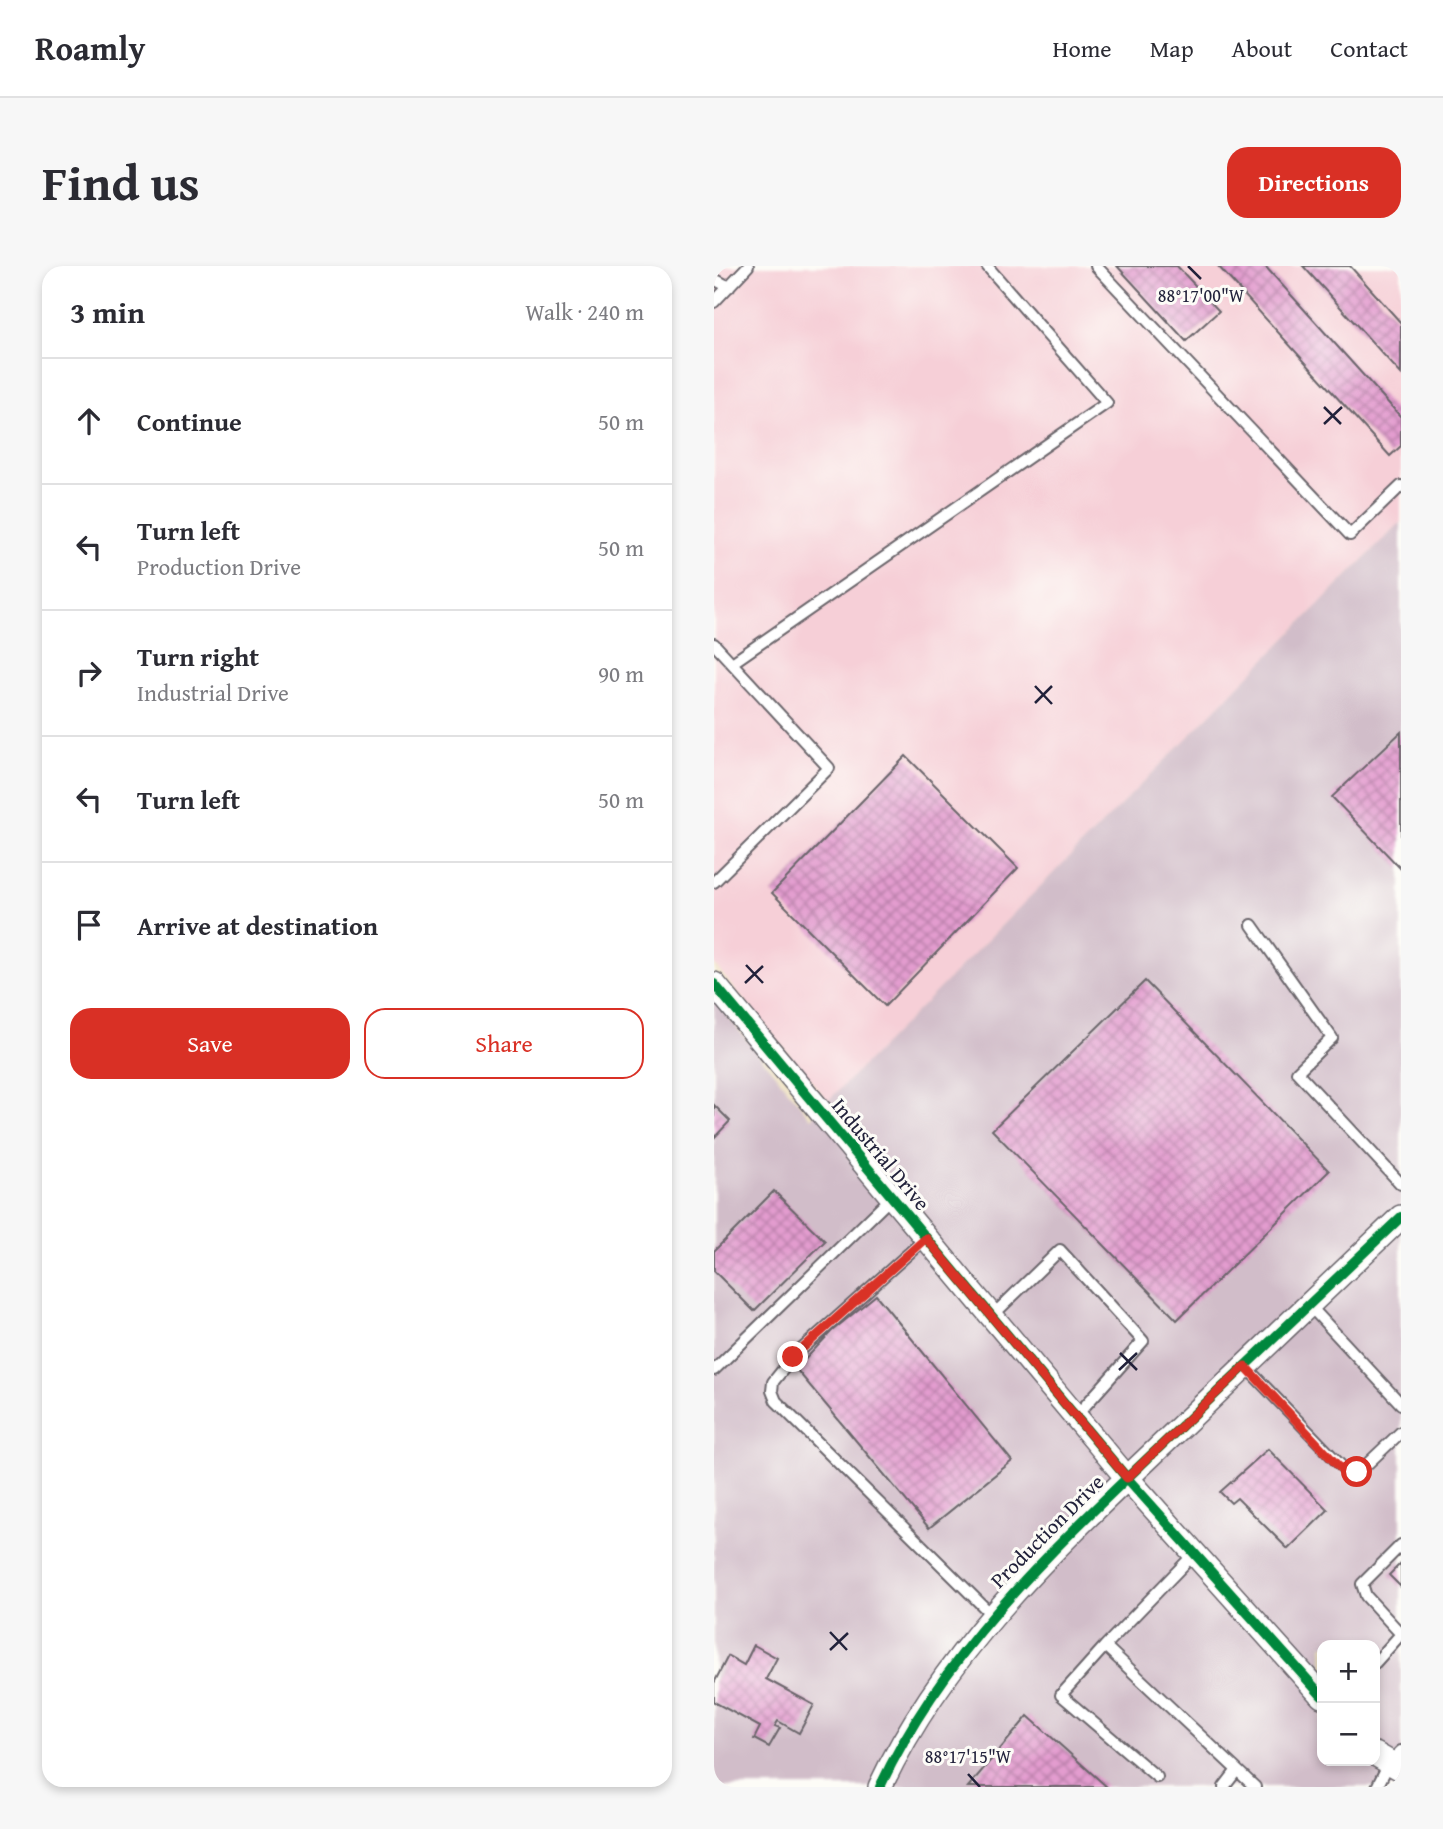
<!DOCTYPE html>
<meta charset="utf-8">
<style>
:root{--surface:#fff;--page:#f7f7f7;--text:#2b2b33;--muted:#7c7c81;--line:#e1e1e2;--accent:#d93025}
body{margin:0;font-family:"Gentium Book Plus",serif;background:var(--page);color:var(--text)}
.controls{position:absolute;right:21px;bottom:21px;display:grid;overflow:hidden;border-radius:14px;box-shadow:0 4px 10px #0003}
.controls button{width:63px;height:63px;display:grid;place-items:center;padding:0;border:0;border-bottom:2px solid var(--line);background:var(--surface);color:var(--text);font:35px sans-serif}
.stop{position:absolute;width:21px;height:21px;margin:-16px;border:5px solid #d93025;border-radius:50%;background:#fff}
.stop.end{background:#d93025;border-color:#fff;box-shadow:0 2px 7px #0008}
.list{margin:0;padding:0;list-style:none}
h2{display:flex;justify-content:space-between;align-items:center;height:91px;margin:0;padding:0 28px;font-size:30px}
h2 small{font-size:23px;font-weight:400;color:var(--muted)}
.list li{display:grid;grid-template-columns:46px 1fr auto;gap:21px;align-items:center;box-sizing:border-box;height:126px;padding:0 28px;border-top:2px solid var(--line)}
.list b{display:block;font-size:26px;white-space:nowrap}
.list p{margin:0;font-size:23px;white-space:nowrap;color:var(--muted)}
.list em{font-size:23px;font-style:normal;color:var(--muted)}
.actions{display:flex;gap:14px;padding:21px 28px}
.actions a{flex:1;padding:16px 0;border:2px solid var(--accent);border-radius:21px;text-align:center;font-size:24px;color:var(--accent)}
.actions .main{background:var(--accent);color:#fff}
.icon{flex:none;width:38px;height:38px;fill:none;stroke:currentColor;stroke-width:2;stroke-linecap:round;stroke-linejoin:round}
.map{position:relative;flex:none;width:687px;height:1521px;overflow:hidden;border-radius:21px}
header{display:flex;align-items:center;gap:42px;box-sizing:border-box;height:98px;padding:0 35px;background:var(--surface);border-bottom:2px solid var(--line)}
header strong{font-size:33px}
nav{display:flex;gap:38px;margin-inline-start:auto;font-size:24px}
.intro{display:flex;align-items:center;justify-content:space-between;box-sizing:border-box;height:168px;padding:0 42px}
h1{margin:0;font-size:49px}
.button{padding:18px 32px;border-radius:21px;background:var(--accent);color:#fff;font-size:24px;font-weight:700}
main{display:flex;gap:42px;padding:0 42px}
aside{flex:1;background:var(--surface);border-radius:21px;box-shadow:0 4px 10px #0003}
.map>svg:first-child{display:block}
</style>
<header>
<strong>Roamly</strong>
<nav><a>Home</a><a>Map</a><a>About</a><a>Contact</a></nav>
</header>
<div class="intro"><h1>Find us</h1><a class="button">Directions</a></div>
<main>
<aside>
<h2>3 min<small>Walk · 240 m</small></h2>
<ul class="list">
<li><svg class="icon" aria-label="ahead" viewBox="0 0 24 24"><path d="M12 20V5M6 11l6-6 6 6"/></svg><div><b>Continue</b></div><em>50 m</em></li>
<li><svg class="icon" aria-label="left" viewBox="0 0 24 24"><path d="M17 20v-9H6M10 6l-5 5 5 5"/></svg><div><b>Turn left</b><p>Production Drive</p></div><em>50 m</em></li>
<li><svg class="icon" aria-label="right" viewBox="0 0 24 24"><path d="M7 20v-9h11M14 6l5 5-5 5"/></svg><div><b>Turn right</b><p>Industrial Drive</p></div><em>90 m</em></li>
<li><svg class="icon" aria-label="left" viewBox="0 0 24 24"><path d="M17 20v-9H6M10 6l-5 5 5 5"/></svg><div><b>Turn left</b></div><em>50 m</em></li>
<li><svg class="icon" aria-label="arrive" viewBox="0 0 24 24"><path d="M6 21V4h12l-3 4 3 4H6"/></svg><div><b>Arrive at destination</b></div></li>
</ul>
<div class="actions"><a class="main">Save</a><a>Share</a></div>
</aside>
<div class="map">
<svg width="687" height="1521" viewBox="0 0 687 1521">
<defs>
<pattern id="building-cross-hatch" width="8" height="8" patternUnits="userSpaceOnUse" patternTransform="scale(1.75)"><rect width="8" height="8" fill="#e39ccf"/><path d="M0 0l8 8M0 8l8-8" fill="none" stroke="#b87fa9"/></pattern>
</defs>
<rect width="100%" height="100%" fill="#fdfcf7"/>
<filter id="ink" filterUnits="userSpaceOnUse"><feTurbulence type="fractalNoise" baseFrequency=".0143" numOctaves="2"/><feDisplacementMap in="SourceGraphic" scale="14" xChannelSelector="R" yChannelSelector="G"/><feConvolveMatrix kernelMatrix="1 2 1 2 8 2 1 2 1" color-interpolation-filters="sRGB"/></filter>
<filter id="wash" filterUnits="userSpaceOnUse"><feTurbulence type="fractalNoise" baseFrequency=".00686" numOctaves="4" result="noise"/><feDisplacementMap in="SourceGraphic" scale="28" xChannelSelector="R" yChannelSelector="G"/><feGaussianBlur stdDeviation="1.57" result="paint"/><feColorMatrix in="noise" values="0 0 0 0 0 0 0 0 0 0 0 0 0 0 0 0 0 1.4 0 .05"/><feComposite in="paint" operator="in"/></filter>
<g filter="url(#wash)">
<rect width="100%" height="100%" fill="#efe2c3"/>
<!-- built -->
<path fill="#f6cfd7" d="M0 0H687V256L114 835 0 698Z"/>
<!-- industrial -->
<path fill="#d1bdc9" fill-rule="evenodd" d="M687 256V1521H0V734L97 852ZM608 1379H661V1495H608Z"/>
<g id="blocks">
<!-- building -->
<path fill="url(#building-cross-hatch)" d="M403 0H463L505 45 472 75Z
M504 0H551L687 151V180L676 190Z
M589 0H636L687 57V108Z
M687 466V603L618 531Z
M192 490 304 602 171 740 58 627Z
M431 715 615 905 463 1054 278 864Z
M0 839 16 855 0 872Z
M60 925 111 975 40 1045 0 1005V985Z
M162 1029 298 1195 215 1262 82 1103 118 1065Z
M554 1183 614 1244 574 1283 523 1232 517 1237 506 1226Z
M687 1297V1321L675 1309Z
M40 1379 63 1392 52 1413 100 1439 85 1467 64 1455 61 1460 66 1462 55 1481 40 1473 46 1461 0 1436V1417L14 1390 30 1399Z
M314 1450 393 1521H254Z"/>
</g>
</g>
<g filter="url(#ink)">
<use href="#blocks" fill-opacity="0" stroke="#6a656b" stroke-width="2"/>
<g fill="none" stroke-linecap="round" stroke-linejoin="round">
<!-- lane casing -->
<g stroke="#6a656b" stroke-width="14">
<path id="lane" d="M382 0 636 269 687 220
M0 13 15 21
M0 36 34 0
M0 378 115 502 0 616
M18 397 393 137 273 0
M538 659 618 772 583 806 687 918
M212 972 79 1091 59 1116 58 1125 62 1135 278 1349
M595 1039 687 1138
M278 1050 346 984 429 1075 362 1150
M531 1100 635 1208 650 1201 687 1166
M0 1104 178 931
M687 1279 648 1318 652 1330 687 1368
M481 1287 391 1380 541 1521
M391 1380 347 1429 443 1511
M661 1397 687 1368
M510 1521 523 1504
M663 1521 675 1497 687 1485"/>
</g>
<!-- street casing -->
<g stroke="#6a656b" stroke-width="26">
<path id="street" d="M0 718 413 1212 608 1430
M661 1488 687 1503
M166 1521C231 1382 343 1279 452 1175 530 1100 609 1026 687 951"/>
</g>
<!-- lane -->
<use href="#lane" stroke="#fff" stroke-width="10"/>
<!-- street -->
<use href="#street" stroke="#fff" stroke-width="23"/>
<!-- cycleway casing -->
<g stroke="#fdfcf7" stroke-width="15">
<path id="cycleway" d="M0 718 413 1212 608 1430
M166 1521C231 1382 343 1279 452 1175 530 1100 609 1026 687 951"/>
</g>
<!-- cycleway -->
<use href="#cycleway" stroke="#00873e" stroke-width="10"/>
</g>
</g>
<g fill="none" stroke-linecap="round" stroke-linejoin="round" filter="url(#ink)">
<!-- route -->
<path stroke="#d93025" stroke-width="9" d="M79 1091 212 972 413 1212 531 1100 628 1204 635 1208 643 1206"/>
</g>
<!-- ticks -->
<path fill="none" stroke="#22223b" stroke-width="2.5" d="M474 0 487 13M610 141 627 158M610 158 628 141M321 420 338 438M321 437 338 420M32 699 49 717M31 717 49 700M406 1087 423 1104M405 1104 423 1087M116 1366 133 1384M116 1384 134 1367M254 1508 266 1521"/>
<g text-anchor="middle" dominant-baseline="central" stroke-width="6" stroke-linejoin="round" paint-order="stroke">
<!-- street labels -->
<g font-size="21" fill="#22223b" stroke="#fdfcf7">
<text transform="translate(167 888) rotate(50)">Industrial Drive</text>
<text transform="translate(333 1265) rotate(-45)">Production Drive</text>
</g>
</g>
<g font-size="18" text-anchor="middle" fill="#22223b" stroke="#fdfcf7" stroke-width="6" stroke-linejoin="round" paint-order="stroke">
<text x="487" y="36">88°17'00"W</text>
<text x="254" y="1497">88°17'15"W</text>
</g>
</svg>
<div class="controls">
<button>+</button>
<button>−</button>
</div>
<div class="stop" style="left:643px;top:1206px"></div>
<div class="stop end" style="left:79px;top:1091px"></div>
</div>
</main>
